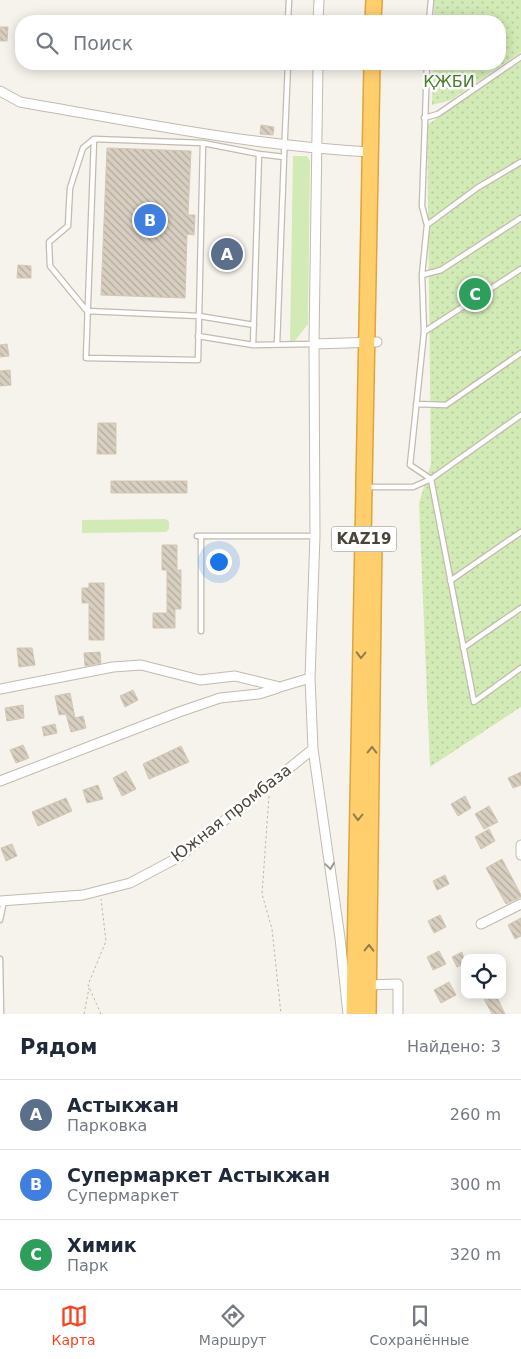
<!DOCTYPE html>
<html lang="ru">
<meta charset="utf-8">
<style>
:root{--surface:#fff;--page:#f2f2f3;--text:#1f2937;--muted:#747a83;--line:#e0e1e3;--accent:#fc3f1d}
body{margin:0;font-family:"DejaVu Sans",sans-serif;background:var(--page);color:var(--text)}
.controls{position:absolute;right:15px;bottom:15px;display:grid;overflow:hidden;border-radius:10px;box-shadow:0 2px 12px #0003}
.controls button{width:45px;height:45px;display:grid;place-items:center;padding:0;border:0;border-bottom:1px solid var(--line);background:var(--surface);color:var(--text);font:25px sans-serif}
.you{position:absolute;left:218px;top:561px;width:18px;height:18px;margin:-12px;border:4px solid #fff;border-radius:50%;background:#1a73e8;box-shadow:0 0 0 8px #1a73e833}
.badge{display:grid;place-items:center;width:32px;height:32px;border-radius:50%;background:var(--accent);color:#fff;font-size:16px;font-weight:700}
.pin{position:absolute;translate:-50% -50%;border:2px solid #fff;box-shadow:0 1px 5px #0006}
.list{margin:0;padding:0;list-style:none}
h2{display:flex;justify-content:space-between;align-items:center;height:65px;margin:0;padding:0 20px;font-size:21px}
h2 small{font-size:16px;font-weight:400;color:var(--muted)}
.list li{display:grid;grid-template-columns:32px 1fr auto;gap:15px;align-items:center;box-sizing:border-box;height:70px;padding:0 20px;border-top:1px solid var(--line)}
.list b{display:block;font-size:19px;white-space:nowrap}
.list p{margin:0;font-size:16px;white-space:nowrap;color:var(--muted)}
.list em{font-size:16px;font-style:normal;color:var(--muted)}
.icon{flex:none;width:28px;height:28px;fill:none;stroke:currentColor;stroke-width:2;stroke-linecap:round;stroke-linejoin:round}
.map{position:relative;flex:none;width:521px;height:1014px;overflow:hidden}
.search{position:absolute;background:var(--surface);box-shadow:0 2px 12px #0003;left:15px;right:15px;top:15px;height:55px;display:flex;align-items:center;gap:12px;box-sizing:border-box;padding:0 18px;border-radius:20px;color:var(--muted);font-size:19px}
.sheet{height:275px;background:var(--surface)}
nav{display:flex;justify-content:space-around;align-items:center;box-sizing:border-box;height:70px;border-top:1px solid var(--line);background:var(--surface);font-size:14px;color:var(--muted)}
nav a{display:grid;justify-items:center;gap:2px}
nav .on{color:var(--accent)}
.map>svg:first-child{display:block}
</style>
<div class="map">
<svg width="521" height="1014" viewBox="0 0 521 1014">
<defs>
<pattern id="park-dots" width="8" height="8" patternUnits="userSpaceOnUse" patternTransform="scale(1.25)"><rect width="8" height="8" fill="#d2eab5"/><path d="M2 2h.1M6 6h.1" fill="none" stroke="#b6ca9c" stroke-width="1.8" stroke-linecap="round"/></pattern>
<pattern id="building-back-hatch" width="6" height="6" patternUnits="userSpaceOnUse" patternTransform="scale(1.25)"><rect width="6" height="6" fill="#d8cfc1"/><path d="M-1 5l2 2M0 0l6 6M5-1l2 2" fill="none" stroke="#b1aa9e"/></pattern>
</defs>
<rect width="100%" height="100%" fill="#f6f3ec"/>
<!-- grass -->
<path fill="#d2eab5" d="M293 156H307L310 161 308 324 294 342H290Z
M166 519 169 522V529L166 532 82 533V520Z"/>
<!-- park -->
<path fill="url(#park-dots)" d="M434 0H521V52L451 100 432 105 433 64H500V21H434Z
M521 61V707L430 767 419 503 431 464 427 125Z"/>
<!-- building -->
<path fill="url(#building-back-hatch)" stroke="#d3c7b4" d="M0 27H8L7 41H0Z
M261 125 274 127 273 135 260 134Z
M107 148 191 151 188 215H195L194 235 187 234 185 298 101 295Z
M18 265 31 266V278H17Z
M7 344 9 356 0 357V345Z
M10 370 11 385 0 386V371Z
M98 423H116V454H97Z
M111 481H187V493H111Z
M162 545H177V570H181V609H175V628H153V613H167V570H162Z
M89 583H104V640H89V603H82V588H89Z
M17 648H32L35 665 19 667Z
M100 652 101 663 85 666 84 653Z
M133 690 138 700 125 707 120 696Z
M70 693 75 718 83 716 86 728 71 732 66 714 59 715 55 696Z
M23 705 24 718 7 721 5 708Z
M55 724 57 733 44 736 42 727Z
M23 745 29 758 16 763 10 750Z
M181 746 189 762 149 779 143 764Z
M126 771 136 789 122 796 113 778Z
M521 772V785L513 788 508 778Z
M98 785 103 799 87 803 83 790Z
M465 796 471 808 458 816 451 804Z
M66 798 72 811 38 826 32 812Z
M489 806 498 822 484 829 475 814Z
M489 829 495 841 481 849 475 837Z
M12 844 17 856 6 861 1 848Z
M502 859 521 895V897L506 904 486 868Z
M445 875 449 884 437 890 433 881Z
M440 915 446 927 434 933 428 921Z
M521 918V936L515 939 508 925Z
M439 951 446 964 433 970 427 957Z
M462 952 465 963 457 967 452 957Z
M449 982 456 995 441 1003 434 990Z
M482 995H496L505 1014H492Z"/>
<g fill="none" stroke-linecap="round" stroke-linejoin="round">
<!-- lane casing -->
<g stroke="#c2bbae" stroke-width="7">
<path id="lane" d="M288 21 289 0
M429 21 431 0
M288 64 284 157 259 154 253 345 314 344
M427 64 422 206 427 225 422 275 424 332 410 465 431 479 474 702 521 668
M424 118 438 114 521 57
M94 139 86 358 198 360 203 143
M427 225 477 188 521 162
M422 275 441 270 521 218
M254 325 199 316 87 311 50 266 49 242 68 226 70 188 83 148 94 139 203 143 259 154
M424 332 521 269
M198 336 253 345
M277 344 284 157
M416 404 446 405 521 353
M366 487H413L431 479 521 415
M197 536H315
M201 536V631
M450 581 521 532
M463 648 521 608
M0 920 4 901
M0 959 1 1014"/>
</g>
<!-- street casing -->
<g stroke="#c2bbae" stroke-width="11">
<path id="street" d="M318 21 319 0
M318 64 314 344 315 536 310 678 313 749 340 938 348 1014
M0 91 20 102C136 122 253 146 371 152
M314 344 377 342
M0 689 113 667 141 665 200 680 235 676 280 687 310 678
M0 781 179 712 220 698 259 694 278 688
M521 845V855
M0 901 83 895 130 883 179 857 313 749
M481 924 521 904
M368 985 398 984V1014"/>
</g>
<!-- highway casing -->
<g stroke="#e0a43c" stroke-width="18">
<path id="highway" d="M373 21 374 0
M354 1014 372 64
M368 1014 374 536"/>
</g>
<!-- path -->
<path stroke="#c4b79f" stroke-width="1" stroke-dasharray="2.5 2.5" stroke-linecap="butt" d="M269 796 262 894 272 929 281 1014
M84 1014 89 988
M101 1014 88 985 106 941 101 899"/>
<!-- lane -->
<use href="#lane" stroke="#fff" stroke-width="4.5"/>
<!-- street -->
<use href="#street" stroke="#fff" stroke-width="9"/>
<!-- highway -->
<use href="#highway" stroke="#ffcf6e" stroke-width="15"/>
</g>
<!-- one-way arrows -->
<defs><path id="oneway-chevron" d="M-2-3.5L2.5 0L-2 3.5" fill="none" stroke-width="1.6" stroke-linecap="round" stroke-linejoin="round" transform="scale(1.25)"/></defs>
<g stroke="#937c4e">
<use href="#oneway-chevron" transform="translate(361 655) rotate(91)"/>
<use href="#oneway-chevron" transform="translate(372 750) rotate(-89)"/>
<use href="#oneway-chevron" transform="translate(358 817) rotate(91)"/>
<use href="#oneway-chevron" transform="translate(369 948) rotate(-89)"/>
</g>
<use stroke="#9c9892" href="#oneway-chevron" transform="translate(330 866) rotate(82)"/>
<g text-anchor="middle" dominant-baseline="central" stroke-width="5" stroke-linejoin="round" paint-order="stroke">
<!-- shield labels -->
<rect fill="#fff" stroke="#817c74" stroke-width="1" x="331.5" y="526.5" width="65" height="25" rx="4"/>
<g font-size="15" font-weight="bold" fill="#4b4439">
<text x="364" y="539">KAZ19</text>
</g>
<!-- park labels -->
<g font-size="16" fill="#4a7f2a" stroke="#fff">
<text x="449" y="81">ҚЖБИ</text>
</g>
<!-- street labels -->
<g font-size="16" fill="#4b4439" stroke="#fff">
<text transform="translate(231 813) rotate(-38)">Южная промбаза</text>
</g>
</g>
</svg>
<div class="controls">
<button><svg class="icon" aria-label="locate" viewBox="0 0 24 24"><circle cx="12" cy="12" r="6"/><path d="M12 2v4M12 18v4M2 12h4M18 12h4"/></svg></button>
</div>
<div class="you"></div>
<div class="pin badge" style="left:227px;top:254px;background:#5c6f8a">A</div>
<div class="pin badge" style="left:150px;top:220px;background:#3f7fe0">B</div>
<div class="pin badge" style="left:475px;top:294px;background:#2e9e5b">C</div>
<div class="search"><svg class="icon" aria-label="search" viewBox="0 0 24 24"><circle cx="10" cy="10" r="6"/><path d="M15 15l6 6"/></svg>Поиск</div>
</div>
<section class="sheet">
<h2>Рядом<small>Найдено: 3</small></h2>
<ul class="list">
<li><span class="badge" style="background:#5c6f8a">A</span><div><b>Астыкжан</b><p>Парковка</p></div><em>260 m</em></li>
<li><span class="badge" style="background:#3f7fe0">B</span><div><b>Супермаркет Астыкжан</b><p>Супермаркет</p></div><em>300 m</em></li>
<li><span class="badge" style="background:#2e9e5b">C</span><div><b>Химик</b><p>Парк</p></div><em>320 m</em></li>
</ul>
</section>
<nav>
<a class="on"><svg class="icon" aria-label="map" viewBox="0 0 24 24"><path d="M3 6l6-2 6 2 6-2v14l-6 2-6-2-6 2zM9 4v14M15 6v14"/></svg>Карта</a>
<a><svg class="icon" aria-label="directions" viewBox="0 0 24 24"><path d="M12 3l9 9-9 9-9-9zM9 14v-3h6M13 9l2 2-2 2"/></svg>Маршрут</a>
<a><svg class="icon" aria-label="saved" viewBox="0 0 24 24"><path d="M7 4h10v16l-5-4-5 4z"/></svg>Сохранённые</a>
</nav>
